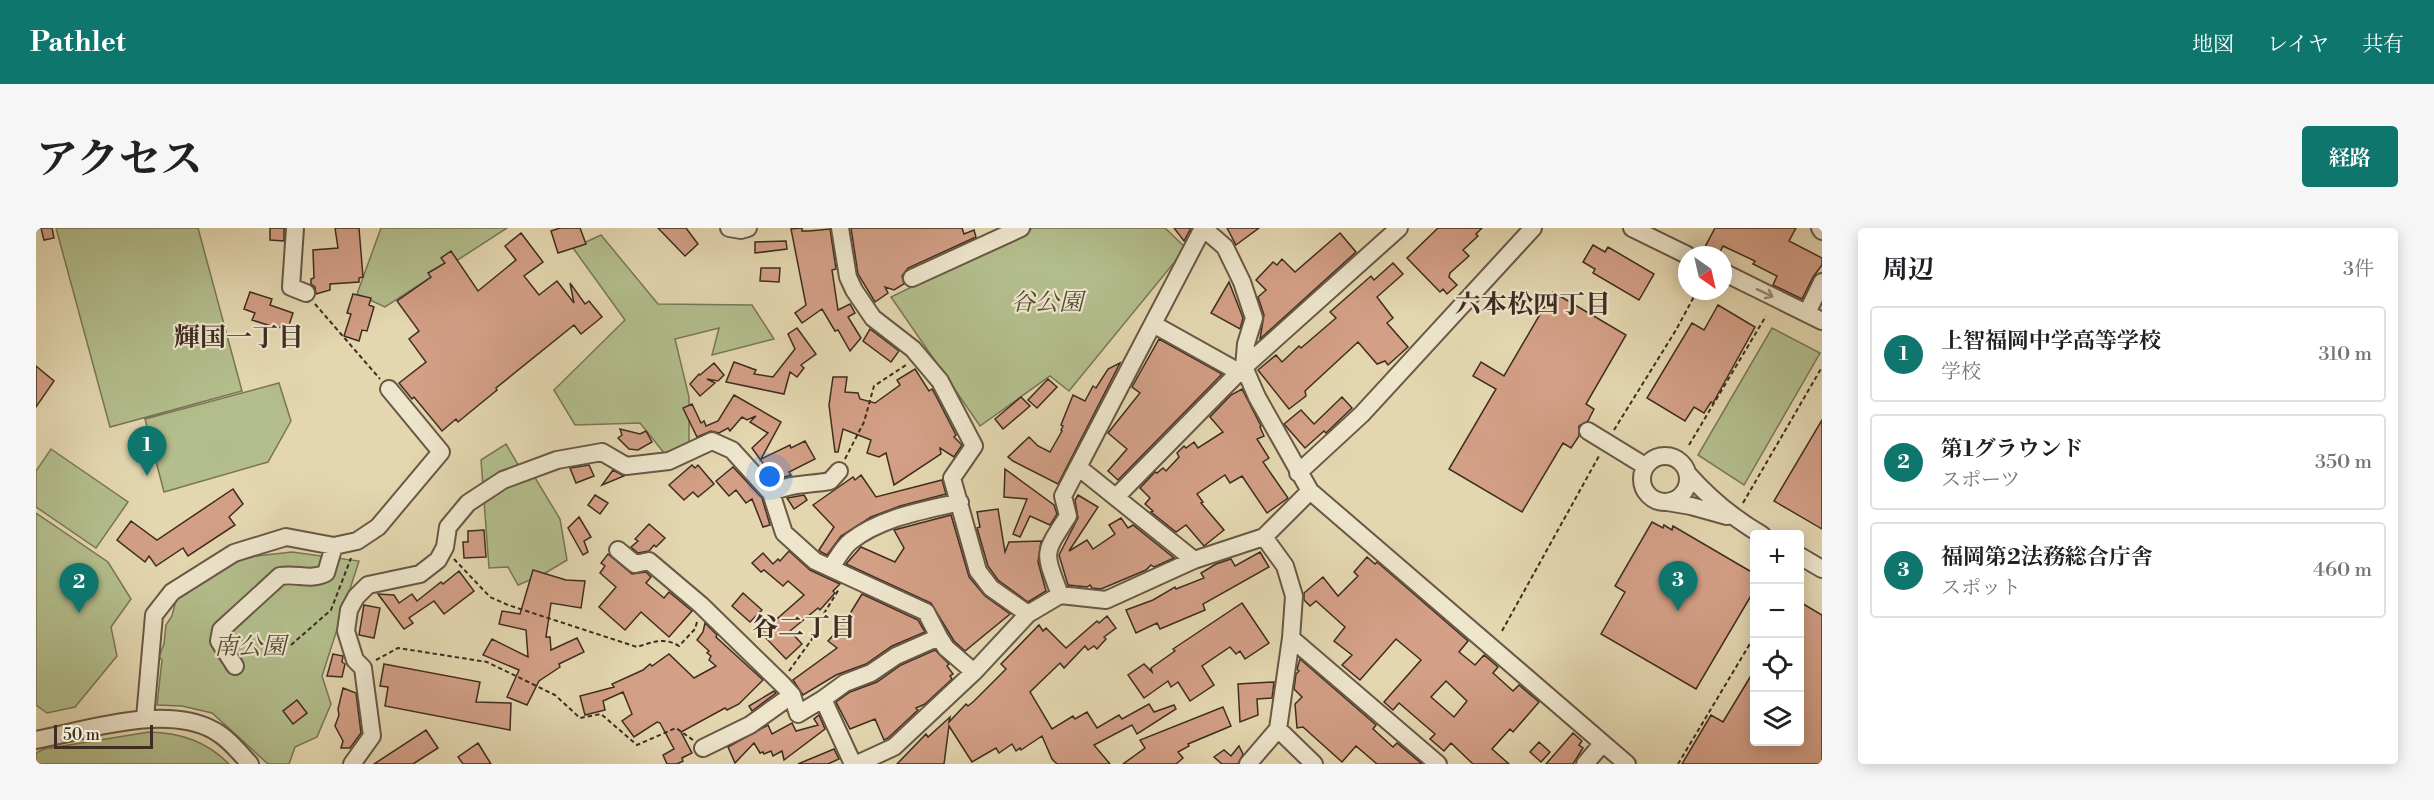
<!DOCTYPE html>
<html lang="ja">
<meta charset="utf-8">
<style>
:root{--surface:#fff;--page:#f6f6f6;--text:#202124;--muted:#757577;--line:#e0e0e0;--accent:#0f766e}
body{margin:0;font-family:"Libre Bodoni","Noto Serif JP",serif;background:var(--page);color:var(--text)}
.controls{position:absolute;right:18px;bottom:18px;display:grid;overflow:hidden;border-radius:6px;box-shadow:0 3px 15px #0003}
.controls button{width:54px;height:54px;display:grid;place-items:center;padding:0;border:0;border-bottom:2px solid var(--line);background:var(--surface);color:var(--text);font:30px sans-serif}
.compass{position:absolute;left:1642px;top:18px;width:54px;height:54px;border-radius:50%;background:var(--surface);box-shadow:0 3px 15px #0003;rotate:146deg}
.scale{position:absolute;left:18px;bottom:15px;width:99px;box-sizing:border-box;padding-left:6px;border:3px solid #3f2d21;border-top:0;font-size:16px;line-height:21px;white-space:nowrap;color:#3f2d21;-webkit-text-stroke:4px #ede5cc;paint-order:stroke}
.you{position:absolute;left:734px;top:249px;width:21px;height:21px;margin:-15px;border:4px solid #fff;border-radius:50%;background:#1a73e8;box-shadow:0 0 0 9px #1a73e833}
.badge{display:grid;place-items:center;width:39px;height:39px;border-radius:50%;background:var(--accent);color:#fff;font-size:20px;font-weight:700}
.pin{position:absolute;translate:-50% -50px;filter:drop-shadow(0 2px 3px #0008)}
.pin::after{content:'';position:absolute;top:32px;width:21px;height:18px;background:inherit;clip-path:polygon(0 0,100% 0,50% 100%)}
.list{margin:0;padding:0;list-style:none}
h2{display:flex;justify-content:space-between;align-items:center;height:78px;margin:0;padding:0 24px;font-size:26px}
h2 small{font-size:20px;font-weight:400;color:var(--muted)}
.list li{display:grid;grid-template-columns:39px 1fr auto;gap:18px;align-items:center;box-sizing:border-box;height:96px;margin:0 12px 12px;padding:0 12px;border:2px solid var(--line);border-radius:6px}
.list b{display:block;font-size:22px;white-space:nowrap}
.list p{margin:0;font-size:20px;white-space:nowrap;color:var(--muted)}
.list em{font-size:20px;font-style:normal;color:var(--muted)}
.icon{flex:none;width:33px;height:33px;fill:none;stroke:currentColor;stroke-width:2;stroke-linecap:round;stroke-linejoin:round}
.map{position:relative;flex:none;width:1786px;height:536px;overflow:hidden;border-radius:6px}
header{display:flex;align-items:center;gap:36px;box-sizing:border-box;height:84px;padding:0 30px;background:var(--accent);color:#fff}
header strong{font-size:28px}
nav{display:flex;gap:33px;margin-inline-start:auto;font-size:21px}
.intro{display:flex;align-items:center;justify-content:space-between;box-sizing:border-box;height:144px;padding:0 36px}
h1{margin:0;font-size:42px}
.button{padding:15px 27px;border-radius:6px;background:var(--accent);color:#fff;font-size:21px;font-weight:700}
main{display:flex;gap:36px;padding:0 36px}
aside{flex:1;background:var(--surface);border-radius:6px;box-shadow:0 3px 15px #0003}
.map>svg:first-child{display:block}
</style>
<header>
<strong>Pathlet</strong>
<nav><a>地図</a><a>レイヤ</a><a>共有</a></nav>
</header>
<div class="intro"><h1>アクセス</h1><a class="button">経路</a></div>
<main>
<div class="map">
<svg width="1786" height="536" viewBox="0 0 1786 536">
<rect width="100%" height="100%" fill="#e4d7b0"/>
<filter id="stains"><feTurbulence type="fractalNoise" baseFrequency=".00333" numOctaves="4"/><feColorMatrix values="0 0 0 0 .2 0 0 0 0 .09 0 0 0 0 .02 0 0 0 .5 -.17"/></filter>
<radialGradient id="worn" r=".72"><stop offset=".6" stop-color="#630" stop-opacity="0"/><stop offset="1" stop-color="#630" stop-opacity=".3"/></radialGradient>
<!-- green -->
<path fill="#b3be8c" stroke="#797656" stroke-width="1.5" d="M20 0H162L206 163 74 199Z
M345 0H471L349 79 321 66Z
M997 0H1129L1150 20 1033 163 1014 148 944 198 855 69Z
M565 7 622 76 716 77 738 111 676 127 683 100 639 111 653 169V215L629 226 604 195 539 197 518 162 589 92 537 20Z
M1736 100 1784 125 1708 257 1662 227Z
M243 155 255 193 232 234 128 264 109 191Z
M470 216 481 235 498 248 524 291 531 332 506 347 482 357 472 339 453 340 445 232Z
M15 221 92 274 60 320 0 279V243Z
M0 285 72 334 95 371 75 399 81 428 39 479 11 485 0 477Z
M256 324 323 333 286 448 295 476 281 509 259 519 253 536H232L176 485 146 478 121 477 126 432 123 429 128 416 130 397 136 388 140 372 160 355 211 329Z
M113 504C145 505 170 513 193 536H0V525L8 521Z"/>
<!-- building -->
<path fill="#d39f86" stroke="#3f2d21" stroke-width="1.5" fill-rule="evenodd" d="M5 0H16L18 10 8 12Z
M234 0H248V13L234 12Z
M299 0H323L327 49 323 50V54L294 56V62L280 66 279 59 275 56V51L278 50 277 22 302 20Z
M524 0H544L550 16 522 25 515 3Z
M622 0H650L662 16 649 28Z
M766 0V3H773L794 1 800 41 796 42 802 82 814 76 819 85 812 89 825 110 814 123 802 102 799 103 786 81 766 95 759 85 770 77 755 1Z
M815 0H926L928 6 938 2 940 9 872 40 866 48 868 56 858 62 849 59 852 65 839 74 822 46Z
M1138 0H1155L1148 13Z
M1191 0H1223L1200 17Z
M1402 0H1446L1440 6 1442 8 1427 22 1433 28 1414 45 1413 49 1421 57 1411 66 1407 61 1404 64 1371 30Z
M1679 0H1760L1753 13 1786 30V37L1777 49 1766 71 1737 57 1741 48 1717 36 1719 33 1687 18 1683 26 1669 19Z
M485 5 507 34 488 48 503 67 521 53 538 75 534 55 549 76 553 73 566 89 545 106 538 97 460 160 461 162 422 194 420 191 406 203 378 169 376 171 363 155 390 134 373 111 383 103 361 73 395 49 392 45 409 35 405 30 415 23 442 63 480 32 469 18Z
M1304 5 1320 24 1224 111 1228 87 1222 69 1230 62 1220 52 1237 34 1241 37 1246 31 1259 44Z
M750 13 751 21 719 25V14Z
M1557 17 1569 24 1572 19 1618 46 1603 72 1557 45 1559 41 1547 34Z
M1357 35 1367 46 1341 69 1357 90 1351 95 1372 119 1352 137 1349 133 1341 136 1322 114 1269 163 1270 168 1253 181 1222 142 1240 127 1246 134 1263 118 1265 120 1300 90 1294 84 1335 48 1338 52Z
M725 40H744L743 54 724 53Z
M1193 54 1207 90 1204 101 1175 85Z
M214 64 236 71 234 77 257 85 253 97 241 100 216 92 219 85 208 81Z
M1517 64 1590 107 1550 176 1558 181 1552 193 1543 198V208L1535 220 1527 215 1486 284 1413 241 1460 161 1437 148 1445 134 1468 148Z
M317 66 335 70 333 77 338 79 331 103 326 102 323 113 308 108 315 86 311 85Z
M1682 77 1719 99 1677 175 1675 174 1668 185 1658 179 1649 193 1611 170 1656 95 1668 102Z
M761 100 780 126 765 137 768 140 761 149 754 144 748 166 690 154 698 134 720 142 718 146 737 149 759 121 752 106Z
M834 101 863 123 855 134 827 113Z
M1123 111 1186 146 1082 252 1072 243 1091 221 1072 205 1104 165 1096 159Z
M678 135 688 147 682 153 671 151 679 155 664 168 654 156 663 146 664 147Z
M1084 135 1022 256 977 233 972 229 993 209 1002 218 1014 224 1026 203 1025 202 1027 198 1025 197 1037 167 1049 173 1057 158 1060 160 1072 141Z
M0 138 18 153 0 179Z
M879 141 893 163 896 161 900 168 920 207 918 209 926 217 918 229 904 220 905 226 858 257 850 225 843 229 831 225 835 212 807 201 802 224H799L793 177 797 149H811L809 164 822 165 824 171 839 175 864 157 861 152Z
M1012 151 1021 159 1001 180 992 172Z
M1206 161 1225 198 1224 199 1228 208 1221 211 1233 230 1227 234 1252 270 1231 285 1206 248 1194 255 1189 247 1161 266 1167 274 1165 275 1188 302 1168 318 1150 297 1140 304 1115 284 1117 283 1109 276 1114 270 1104 260 1119 244 1121 245 1127 240 1130 243 1143 229 1141 225 1148 218 1150 220 1158 214 1162 220 1187 204 1174 189 1195 167Z
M698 167 745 194 725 231 754 217 755 220 769 213 779 231 753 244 755 247 739 252 716 220 732 205 714 194 720 188 711 192 706 189 694 203 692 200 683 205 675 203 661 209 647 180 656 176 665 195 668 193 670 198 682 193Z
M985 169 994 178 967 201 959 191Z
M1306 169 1316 180 1290 205 1288 203 1269 220 1248 196 1265 182 1278 196Z
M1786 192V301L1738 273Z
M584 201 604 206 610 203 616 214 602 222 593 221 582 210 586 207Z
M553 237 558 248 540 255 534 240Z
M656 237 659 240 662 237 678 256 662 269 657 264 648 272 633 257Z
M697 239 726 270 734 297 727 299 716 271 710 275 700 262 693 268 680 253Z
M969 241 1018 277 1021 286 1014 297 994 288 984 309 977 306 991 271 968 269Z
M577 242 588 248 566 257Z
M825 247 840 269 906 252 910 266 864 278 835 289 805 308 791 327 785 324 783 322 798 299 777 277 817 249 819 252Z
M197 261 207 276 193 289 199 297 152 328 147 320 120 338 113 328 109 334 81 312 95 293 121 312Z
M559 267 572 275 564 286 552 277Z
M768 267 771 272 758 281 751 270Z
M1042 267 1062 279 1033 323 1051 312 1057 321 1079 306 1073 297 1085 290 1092 300 1097 297 1138 330 1118 339 1115 337 1110 342 1065 361 1056 360 1054 357 1051 359 1032 357 1023 327 1042 290 1039 272Z
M962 281 969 324 973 314 1005 313 1002 334 1010 363 992 374 962 352 952 338 941 300 944 299 941 284Z
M915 287 933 349 949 368 974 386 929 423 918 413 895 375 810 336 825 319 859 334 868 320 858 302Z
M543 289 555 309 548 313 552 324 547 327 532 300Z
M1616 294 1627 300 1628 297 1636 302 1637 298 1719 346V361L1660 461 1565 406 1589 364 1579 358Z
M613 296 629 310 620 319 618 317 613 323 602 325 595 319 602 313 599 311Z
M448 302 450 329 428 330 427 314H432V303Z
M753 323 774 342 804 356 797 363 799 365 784 382 782 380 754 403 766 416 750 431 725 405 768 367 752 353 747 358 728 342 725 344 716 335 727 325 737 336 742 331 744 333Z
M1224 324 1233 339 1167 376 1169 382 1124 401 1121 395 1100 405 1090 382 1117 372 1139 359 1140 361 1168 350 1165 345 1180 336 1195 331 1199 338Z
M572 326 596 346 610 344 615 349 610 355 628 370 633 364 656 383 633 409 605 384 589 402 563 379 580 359 564 345 569 338 565 335Z
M1331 329 1339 336 1341 334 1432 413 1423 424 1439 437 1448 427 1462 439 1457 445 1477 463 1483 457 1503 474 1477 504 1474 501 1456 521 1473 536H1437L1415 515 1408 523 1394 511 1399 506 1363 475 1357 482 1348 474 1385 432 1360 411 1324 452 1306 437 1316 427 1298 413 1309 399 1280 373 1274 378 1268 372V365L1287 349 1302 368 1322 348 1318 344ZM1410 453 1431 473 1418 489 1395 469Z
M497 342 530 352 549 353 545 380 515 375 510 409H514L515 422 541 410 548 424 523 436 524 439 503 453 491 477 471 469 483 442 447 427 456 411 492 429 490 402 463 396 466 383 484 386Z
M423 343 438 363 408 386 398 373 373 390 377 395 368 401 342 366 358 367 363 375 376 366 381 373 405 354 407 356Z
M707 365 726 382 714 394 696 378Z
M826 366 882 392 889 404 856 418 830 436 800 447 767 467 757 452 801 420 792 413 804 400 801 398 811 388 812 389Z
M1764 374 1786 387V536H1646L1675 487 1687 494 1719 441V513H1764Z
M1206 375 1233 415 1209 431 1204 423 1200 426 1194 419 1166 438 1178 457 1154 473 1142 454 1135 459 1132 453 1108 470 1092 447 1108 436 1116 444 1115 440 1139 423 1137 421Z
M328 377 344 380 338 410 323 407Z
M1071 388 1080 400 1068 409 1070 411 1061 421 1058 418 1052 422 1049 418 1028 440 1024 435 994 464 1016 501 1037 488 1039 491 1051 484 1061 500 1083 487 1086 491 1113 476 1118 484 1138 477 1140 481 1101 506 1096 497 1058 517 1074 536H1021L1016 531 1006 508 985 522 984 520 980 523 976 516 963 525 960 520 936 534 913 498 908 536H861L890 506 892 509 914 489 913 494 930 476 932 478 938 473 970 441 965 436 1003 397 1007 403 1010 400 1030 420 1061 393 1063 395Z
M669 395 681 407 680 409 727 452 703 476 691 482 689 480 645 504 656 525 646 530 647 533 641 536H631L627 527 638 521 624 495 621 494 598 509 586 493 596 486 587 464 567 473 569 482 549 487 544 468 578 459 576 456 607 442 614 436 616 438 633 426 658 450 680 438 673 432 675 428 671 425 673 423 661 412 667 404Z
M899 422 913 436 911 438 917 446 914 448 916 451 889 476 880 480 882 482 852 510 848 512 839 491 814 501 800 474 814 464 841 454 865 437Z
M297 426 307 428 306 434 309 436 306 449 291 448Z
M1264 431 1340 497 1337 501 1357 519 1361 515 1386 536H1341L1320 518 1306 534 1267 499 1261 500 1259 476 1266 469 1258 461 1260 446 1263 443 1261 441Z
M348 436 444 454 440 474 475 475 474 502 349 478 352 459 344 458Z
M1238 454 1236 470 1221 471 1222 487 1204 494 1202 456Z
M307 460 320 465 325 505 314 520H305L307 513 299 498 303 487 302 481Z
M738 463 740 465 716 483 713 478Z
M261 472 271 485 257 496 247 483Z
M1187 479 1195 498 1152 516 1153 518 1142 524 1147 530 1140 536H1087L1109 520 1104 512Z
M783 487 789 501 748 532 746 523 737 528 735 523 728 526 727 524 724 525 718 515 699 535 692 519 732 497 736 506 756 495 760 503 782 497 778 491Z
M390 502 402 520 377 536H338Z
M1537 505 1546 513 1543 517 1547 520 1537 536H1510Z
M1503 514 1514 524 1505 534 1494 524Z
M442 515 455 536H427L422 529Z
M1203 518 1207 526 1202 536H1186L1178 529 1188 522 1195 528Z
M798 521 803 531 792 536H762Z"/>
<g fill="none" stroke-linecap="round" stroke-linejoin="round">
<!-- minor casing -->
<g stroke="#685845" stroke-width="20">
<path id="minor" d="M259 0 255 59 270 65
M693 0 705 2 712 0
M804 0 812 49 818 62 837 90 877 121 904 153 938 218 916 250 942 343 955 360 992 386
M1167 0 1189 19 1206 54 1218 90 1210 116 1208 139 1221 169 1274 263 1591 536
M1596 0 1651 27
M1784 0 1786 3
M1687 44 1786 93
M876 50 985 0
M1771 85 1786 54
M1117 96 1203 144
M1552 203 1609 238
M1606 251a23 23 0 1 1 46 0a23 23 0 1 1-46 0Z
M1262 245 1326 186 1497 0
M1652 246C1674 271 1697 290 1726 307
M735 265C753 255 774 257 794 253L803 243
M1081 268 1208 139 1363 0
M1631 274 1655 278 1691 288
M582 322 599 336 613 333 665 377 747 457 756 467 762 486 787 471 817 536
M1764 328 1786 341
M1158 332 1042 239 1167 0
M795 339C801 331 807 319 815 313 846 289 886 283 924 274
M1024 367C1008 323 1006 328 1032 288L1027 268 1042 239
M903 409 910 420 938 444
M1255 410 1402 536
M199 438 183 413 185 402 244 348C261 345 275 353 290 345L298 318
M109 490 118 387 136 364 198 325 250 309 298 318 321 313 342 299 405 224 353 161
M1242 501 1278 536
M0 512C51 502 129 476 177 502 191 509 203 524 214 536
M667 520 714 497 756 467
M316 536 336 508 327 440 319 432 310 403 313 382 320 369 332 357 384 346 402 332 409 319 412 299 432 275 467 252 521 232 566 224 590 238 633 233 676 213 696 222 735 265 748 305 779 333 890 384 903 409 860 428 835 445 809 455 787 471
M821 536 858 519 938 444 992 386 1024 367 1070 372 1158 332 1228 309 1274 263
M1212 536 1242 501 1255 410 1258 368 1249 338 1228 309
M1549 536 1566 516"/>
</g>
<!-- path -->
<path stroke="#3f2d21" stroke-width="2" stroke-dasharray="4.5 3" stroke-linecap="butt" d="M279 76 344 151
M1578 202 1640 102 1661 63
M1653 217 1730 88
M809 231 828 194 838 158 870 137
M1707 275 1786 139
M418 331 454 369 472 377 601 419C616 414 629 409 643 418L659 401 661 394
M1466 403 1563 228
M255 417 295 382 315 330
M340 432 362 420 451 434 519 467 544 490 565 486 601 517 640 500 657 512
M753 443 776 411 784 392 803 361
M1642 536 1718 409"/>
<!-- minor -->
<use href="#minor" stroke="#ede5cc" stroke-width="16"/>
</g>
<!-- one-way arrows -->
<defs><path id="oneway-shaft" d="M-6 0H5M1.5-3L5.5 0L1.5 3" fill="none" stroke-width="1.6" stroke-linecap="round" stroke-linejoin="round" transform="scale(1.5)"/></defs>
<use stroke="#968976" href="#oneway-shaft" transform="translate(1729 65) rotate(26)"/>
<g text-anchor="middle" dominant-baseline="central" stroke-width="4.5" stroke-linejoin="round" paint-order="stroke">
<!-- park labels -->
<g font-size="24" font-style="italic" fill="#564a36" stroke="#ede5cc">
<text x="1011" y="75">谷公園</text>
<text x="214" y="419">南公園</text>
</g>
<!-- neighbourhood labels -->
<g font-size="26" font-weight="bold" fill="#3f2d21" stroke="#ede5cc">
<text x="1497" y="77">六本松四丁目</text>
<text x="203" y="110">輝国一丁目</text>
<text x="768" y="400">谷二丁目</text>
</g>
</g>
<rect width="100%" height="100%" filter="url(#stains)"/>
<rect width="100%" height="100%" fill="url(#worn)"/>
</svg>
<div class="controls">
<button>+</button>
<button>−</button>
<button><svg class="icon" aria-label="locate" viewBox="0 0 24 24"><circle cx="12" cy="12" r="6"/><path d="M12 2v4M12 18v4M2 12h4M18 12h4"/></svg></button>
<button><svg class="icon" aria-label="layers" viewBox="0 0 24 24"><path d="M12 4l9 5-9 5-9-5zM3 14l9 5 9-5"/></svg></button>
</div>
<svg class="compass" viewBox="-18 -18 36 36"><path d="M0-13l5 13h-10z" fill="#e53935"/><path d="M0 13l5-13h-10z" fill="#757577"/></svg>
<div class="scale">50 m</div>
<div class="you"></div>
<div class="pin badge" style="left:111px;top:248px">1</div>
<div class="pin badge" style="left:43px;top:385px">2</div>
<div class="pin badge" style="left:1642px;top:383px">3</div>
</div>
<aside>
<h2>周辺<small>3件</small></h2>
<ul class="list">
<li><span class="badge">1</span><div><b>上智福岡中学高等学校</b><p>学校</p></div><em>310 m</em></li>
<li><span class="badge">2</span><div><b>第1グラウンド</b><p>スポーツ</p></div><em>350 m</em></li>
<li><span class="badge">3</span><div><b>福岡第2法務総合庁舎</b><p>スポット</p></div><em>460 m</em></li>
</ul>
</aside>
</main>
